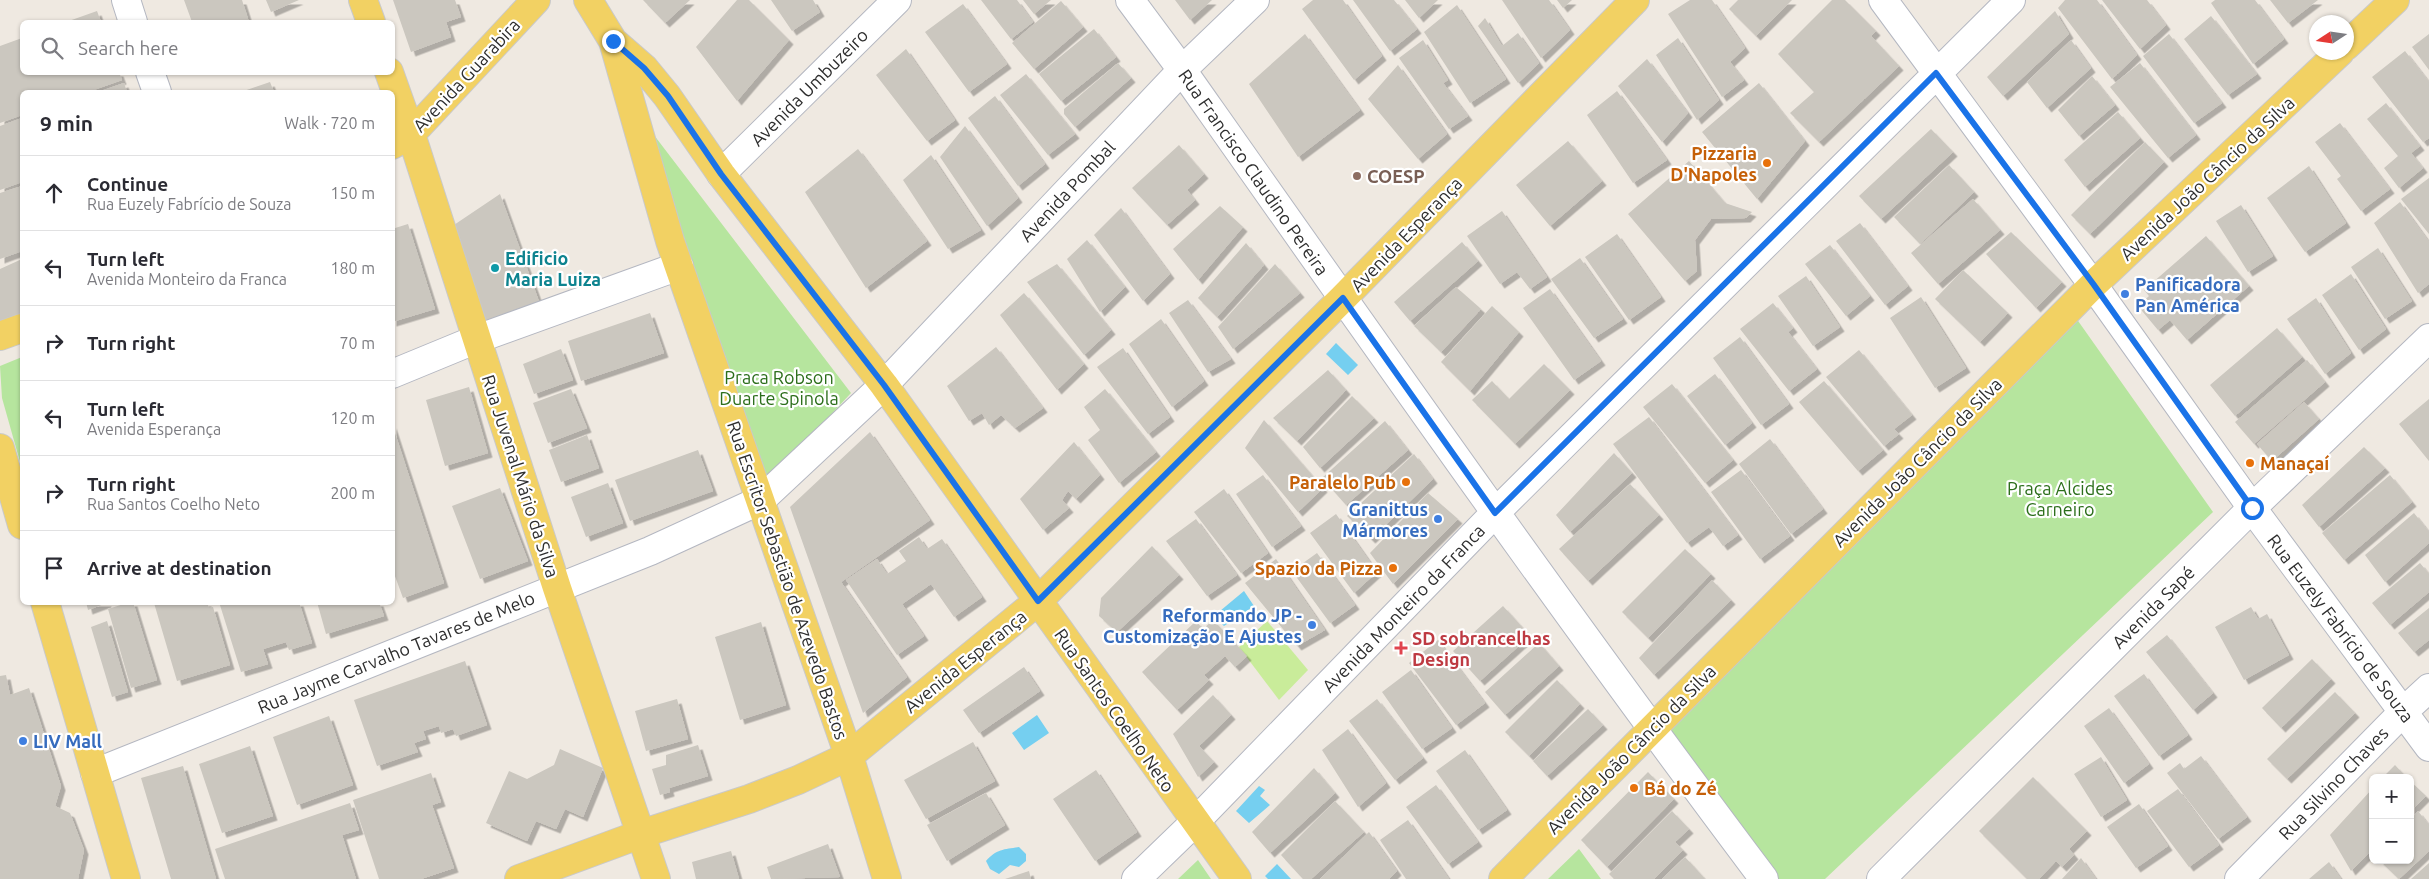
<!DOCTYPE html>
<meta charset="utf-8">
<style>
:root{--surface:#fff;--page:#f7f7f7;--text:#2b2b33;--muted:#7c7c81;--line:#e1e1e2}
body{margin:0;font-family:Ubuntu,sans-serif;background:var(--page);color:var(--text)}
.controls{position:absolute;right:15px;bottom:15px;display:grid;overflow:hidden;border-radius:8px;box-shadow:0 1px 4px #0004}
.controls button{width:45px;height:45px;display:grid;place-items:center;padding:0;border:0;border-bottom:1px solid var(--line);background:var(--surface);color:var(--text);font:25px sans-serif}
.compass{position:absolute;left:2309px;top:15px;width:45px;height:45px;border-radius:50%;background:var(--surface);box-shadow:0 1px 4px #0004;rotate:258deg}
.stop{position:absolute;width:15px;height:15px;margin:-11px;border:4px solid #1a73e8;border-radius:50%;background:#fff}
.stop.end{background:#1a73e8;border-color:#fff;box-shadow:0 1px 5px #0008}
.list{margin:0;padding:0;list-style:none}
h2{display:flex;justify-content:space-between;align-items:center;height:65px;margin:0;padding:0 20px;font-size:21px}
h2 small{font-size:16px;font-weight:400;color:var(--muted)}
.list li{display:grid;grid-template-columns:32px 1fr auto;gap:15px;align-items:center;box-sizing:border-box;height:75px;padding:0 20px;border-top:1px solid var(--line)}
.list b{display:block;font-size:19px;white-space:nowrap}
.list p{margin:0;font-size:16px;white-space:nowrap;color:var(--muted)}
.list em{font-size:16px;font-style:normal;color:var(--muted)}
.icon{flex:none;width:28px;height:28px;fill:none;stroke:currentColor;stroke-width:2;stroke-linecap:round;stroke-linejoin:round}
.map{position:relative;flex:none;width:2429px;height:879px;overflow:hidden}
.search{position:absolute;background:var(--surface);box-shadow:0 1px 4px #0004;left:20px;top:20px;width:375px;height:55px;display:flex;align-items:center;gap:12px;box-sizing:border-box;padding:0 18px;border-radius:8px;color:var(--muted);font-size:19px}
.panel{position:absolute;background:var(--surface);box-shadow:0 1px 4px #0004;left:20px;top:90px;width:375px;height:515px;border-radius:8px}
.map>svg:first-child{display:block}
</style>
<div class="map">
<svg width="2429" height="879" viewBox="0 0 2429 879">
<defs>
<filter id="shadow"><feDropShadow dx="4.5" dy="4.5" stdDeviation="0" flood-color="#0004"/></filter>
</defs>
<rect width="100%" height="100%" fill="#efe9e1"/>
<!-- green -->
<path fill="#b6e59e" d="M644 122 851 393 755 497Z
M2076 318 2213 512 1825 879H1761L1659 739Z
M22 357V469L2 398 0 366Z
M1579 849 1601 879H1548Z
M1198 860 1211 879H1178Z"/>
<!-- pitch -->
<path fill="#c9ec9a" d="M1267 621 1308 670 1279 700 1239 647Z"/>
<!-- water -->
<path fill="#75cff0" d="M1336 343 1358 365 1348 375 1326 354Z
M1244 591 1254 606 1224 626 1214 616Z
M1037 715 1049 733 1024 750 1012 733Z
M1259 786 1265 790 1260 796 1270 805 1249 823 1236 811Z
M1019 847 1026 854V861L1019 867 1010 865 999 874 990 869 986 861C996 849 1005 849 1019 847Z
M1277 864 1291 879H1268L1265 876Z"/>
<!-- building -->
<path fill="#cbc7bf" filter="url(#shadow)" d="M184 0H242L249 22H192Z
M266 0H299L271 12Z
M393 0H455L461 17 446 22 451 37 411 52Z
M643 0H690L665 23Z
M737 0H749L789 40 737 101 696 47Z
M771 0H813L820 12 792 31Z
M981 0H1017L1033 22 1011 39Z
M1023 0H1051L1034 14Z
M1175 0H1212L1190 20Z
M1313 0H1343L1382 56 1354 80 1302 9Z
M1353 0H1394L1417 29 1390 51Z
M1405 0H1438L1419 18Z
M1502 0H1549L1570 30 1541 58Z
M1557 0H1572L1563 8Z
M1690 0H1712L1745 48 1730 62 1744 80 1722 97 1668 14Z
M1738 0H1792L1756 36 1729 9Z
M1832 0H1845L1876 31 1871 36 1899 66 1819 142 1790 113 1814 92 1778 54Z
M2065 0H2097L2137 55 2112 79 2058 8Z
M2102 0H2147L2166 25 2140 49Z
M2215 0H2255L2284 39 2253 64 2211 3Z
M2270 0H2318L2288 23Z
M1061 1 1083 27 1034 69 1012 43Z
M963 4 1007 64 969 92 925 32Z
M1457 5 1506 79 1470 103 1424 32Z
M97 11 101 22H66Z
M2055 11 2069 34 2003 96 1987 77Z
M2211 16 2257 74 2228 95 2184 39Z
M1485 18 1502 46 1518 33 1539 63 1518 83 1478 26Z
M1094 29 1116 57 1061 101 1039 74Z
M1305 34 1360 110 1298 157 1249 84Z
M2169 34 2222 103 2194 123 2143 56Z
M2429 34V70L2412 47Z
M22 38V72H119L122 80 88 92H22V115L0 123V46Z
M1678 38 1719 100 1697 120 1656 55Z
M1423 40 1448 80 1443 83 1468 116 1449 129 1399 58Z
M2071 40 2091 68 2047 108 2027 82Z
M906 49 955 120 927 141 876 75Z
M2405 51 2429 82V138L2423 142 2372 77Z
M1647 59 1688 113 1662 142 1618 86Z
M1118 63 1131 78 1075 127 1064 114V109Z
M2140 63 2196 135 2168 158 2110 87Z
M1398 65 1447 134 1418 159 1368 99Z
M1026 74 1075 134 1048 155 1000 95Z
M2092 76 2115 105 2079 136 2058 110Z
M270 82 274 92H241Z
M124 83 127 92H98Z
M1759 83 1805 141 1757 199 1702 132Z
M1617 91 1667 160 1633 183 1587 115Z
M995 96 1045 164 1018 186 968 118Z
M2386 103 2420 146 2411 153 2423 168 2399 188 2384 168 2398 156 2367 119Z
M2118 112 2140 138 2085 187 2064 160Z
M22 118V182L0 190V126Z
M2340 123 2390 189 2361 211 2337 179 2341 176 2315 142Z
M965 126 1018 198 987 226 940 157Z
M1931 129 1953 152 1881 219 1859 196Z
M1568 141 1602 181 1550 226 1516 185Z
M2145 142 2164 162 2090 234 2071 215Z
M1179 145 1204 174 1187 190 1195 200 1167 225 1132 188Z
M858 149 927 241 866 288 805 192Z
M931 155 981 230 948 249 903 180Z
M1689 161 1725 203 1752 212 1746 218 1711 219 1695 240 1697 271 1685 281 1628 214Z
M1949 165 1974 192 1920 244 1894 217Z
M2309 166 2346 223 2305 252 2267 198Z
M2429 178V234L2401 199Z
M22 186V251L0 259V193Z
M500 194 541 307 484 329 448 229Z
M1973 199 2000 230 1938 284 1911 253Z
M2400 202 2429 242V284L2418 293 2374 223Z
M2241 205 2273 256 2248 272 2216 221Z
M1220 206 1243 227 1198 280 1173 249Z
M1121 208 1170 274 1143 301 1094 235Z
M1502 211 1547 277 1530 289 1517 272 1500 284 1467 236Z
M1860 223 1908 286 1885 305 1836 241Z
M408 224 435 309 392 322V229Z
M2011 232 2062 282 2036 308 1986 254Z
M1617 234 1661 297 1629 320 1585 257Z
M2206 236 2249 286 2187 340 2170 320 2158 330 2138 306 2149 296 2144 290Z
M1087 240 1125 287 1100 312 1067 259Z
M1462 242 1478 261 1410 321 1394 302Z
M1246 243 1264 265 1217 317 1198 298Z
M1830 245 1870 296 1846 316 1805 264Z
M2378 248 2412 301 2385 319 2351 267Z
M1580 258 1623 319 1594 338 1551 279Z
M22 259V315L0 324V269Z
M1057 264 1111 330 1084 355 1027 282Z
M1275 264 1300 293 1233 349 1218 327Z
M1963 270 2008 313 1980 342 1935 299Z
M2351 274 2386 329 2359 350 2322 295Z
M1806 276 1840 327 1813 346 1778 296Z
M1456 287 1481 309 1441 352 1414 326Z
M1550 289 1601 361 1574 380 1523 308Z
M1024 293 1084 364 1057 390 1000 315Z
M1921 297 1966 368 1935 388 1890 318Z
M2316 298 2351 353 2325 374 2287 319Z
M1188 300 1231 359 1208 372 1169 313Z
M1773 303 1793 328 1788 332 1817 369 1789 391 1740 329Z
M1492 306 1519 332 1470 391 1441 362Z
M650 313 664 353 581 381 568 341Z
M1161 319 1204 381 1172 407 1129 344Z
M2277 328 2302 357 2235 416 2210 385Z
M1740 337 1789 404 1761 425 1713 358Z
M996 347 1043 408 1015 428 1001 415 989 425 982 413 969 421 947 386Z
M1123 348 1170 417 1148 434 1097 367Z
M561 349 573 380 534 394 523 364Z
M1859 350 1912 415 1894 429 1899 434 1884 446 1826 377Z
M2307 360 2325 382 2254 444 2235 422Z
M1544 364 1570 390 1515 444 1472 400 1492 381 1509 399Z
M1328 370 1346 390 1297 441 1273 418Z
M1715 374 1752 423 1725 445 1687 396Z
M1824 381 1883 450 1858 471 1799 402Z
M1672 384 1733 460 1705 483 1643 407Z
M469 387 488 453 445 466 426 400Z
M571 389 587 428 548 443 533 403Z
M1105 389 1156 452 1119 483 1088 440 1100 430 1084 407Z
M1352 396 1374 418 1320 468 1303 447Z
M2429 399V461L2399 424Z
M2304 402 2319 419 2272 461 2257 444Z
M1649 417 1738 535 1723 546 1709 527 1687 543 1613 444Z
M1264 420 1323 488 1298 512 1245 448Z
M1385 421 1408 450 1346 505 1322 478Z
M392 424 444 583 403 598 392 568Z
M870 432 930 520 841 582 907 677 863 713 790 507Z
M587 435 599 468 561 482 549 450Z
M1770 439 1823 509 1791 534 1739 464Z
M1074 442 1100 475 1076 499 1068 491 1062 500 1069 508 1043 530 1020 499Z
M2364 447 2385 468 2319 527 2302 505Z
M698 450 713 491 630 521 615 480Z
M1614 453 1632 473 1570 532 1556 515Z
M1414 454 1433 479 1371 539 1347 516Z
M1741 470 1790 536 1760 559 1711 492Z
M1263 475 1301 526 1272 547 1236 494Z
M2390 475 2412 502 2344 560 2322 533Z
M608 483 623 523 586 537 571 497Z
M1630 484 1659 515 1588 581 1559 549Z
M500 488 528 561 480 579 452 506Z
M1224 489 1268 553 1241 573 1194 512Z
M1428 493 1458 519 1393 584 1370 553Z
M2414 513 2429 532V543L2385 582 2365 555Z
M1336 514 1377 572 1354 593 1310 533Z
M1196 519 1237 575 1207 596 1166 541Z
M919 537 927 549 942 539 982 597 954 617 931 584 902 604 924 636 897 655 846 580 877 559 887 574 906 561 899 551Z
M1152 546 1179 575 1117 632 1099 616 1101 598Z
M1685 549 1711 574 1648 638 1622 612Z
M1317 553 1355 605 1330 623 1292 571Z
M1276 559 1325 630 1297 646 1245 583Z
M2420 563 2429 574V592L2390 625 2372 603Z
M1712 580 1731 600 1654 675 1639 658Z
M86 602H107V603L88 610Z
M130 602H133L157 680 131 688 108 609Z
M157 602H207L209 608 213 607 230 665 177 681 154 603Z
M219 602H299L312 643 289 650 286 642 263 649 268 664 241 672Z
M317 602H379L384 616 326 634Z
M1503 606 1530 636 1480 681 1453 651Z
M2251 607 2258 619 2267 614 2289 655 2244 680 2215 627Z
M2429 608V640L2414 652 2398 633Z
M1213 620 1247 656 1235 667 1225 656 1204 675 1209 680 1177 710 1142 672 1196 621 1203 629Z
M107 621 128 692 112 697 91 627Z
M761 622 786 705 740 720 715 637Z
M2167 635 2213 693 2193 710 2146 652Z
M1438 640 1485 703 1456 725 1409 663Z
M1539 643 1559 666 1505 715 1485 692Z
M2312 659 2331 679 2281 728 2262 708Z
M465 661 487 725 456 736 453 729 441 733 439 726 423 731 426 739 414 743 418 752 377 766 354 700Z
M1024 667 1040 691 979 733 963 710Z
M1411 670 1452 728 1422 749 1382 692Z
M2144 674 2188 735 2159 756 2114 696Z
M6 675 10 695 29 688 61 786 55 806 70 813 84 850 78 879H0V676Z
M1557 680 1580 704 1529 756 1505 732Z
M2335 692 2355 713 2287 779 2267 759Z
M1213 695 1231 715 1199 746 1214 762 1198 777 1173 734Z
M677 699 688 739 646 751 635 711Z
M1377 699 1423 758 1395 780 1349 721Z
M2109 708 2149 764 2124 783 2084 726Z
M1588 709 1603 725 1547 776 1533 761Z
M329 716 353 785 297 805 273 737Z
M1348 729 1386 783 1358 807 1322 750Z
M973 742 995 781 926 819 904 780Z
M698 745 708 776 669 788 670 792 660 795 652 769 666 765V755Z
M250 746 273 816 222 833 199 764Z
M560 749 603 768 583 817 565 809 556 829 536 821 527 841 486 823 509 771 527 779 554 765Z
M1465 750 1507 810 1478 830 1436 771Z
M2201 756 2247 817 2218 839 2167 773 2180 763 2184 769Z
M2101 757 2127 800 2101 817 2074 774Z
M2395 765 2407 778H2382Z
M183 766 216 879H171L141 778Z
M1314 768 1335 793 1270 853 1252 832Z
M1096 770 1137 832 1095 861 1053 799Z
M1648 772 1674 799 1607 867 1581 840Z
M431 773 441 802 432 805 454 868 421 879H379L353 800Z
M2033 777 2087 831 2069 849 2074 855 2062 867 2056 861 2039 879H2027L1979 831Z
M2410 781 2426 796 2410 812Z
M1436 785 1478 842 1448 864 1406 807Z
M2373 788V849L2351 871 2330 835Z
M2178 789 2219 845 2189 867 2147 811Z
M986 793 1005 825 947 861 927 825Z
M1335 801 1364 832 1311 879H1303L1281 855Z
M350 803 359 830 342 835 356 879H225L215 849Z
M2139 804 2168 846 2136 868 2107 827Z
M1672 811 1689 829 1675 842 1683 850 1654 879H1614L1609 874Z
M2418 811 2429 825V851L2399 879 2379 860H2410V820Z
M1408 820 1449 879H1406L1380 840Z
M1369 832 1397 871 1389 879H1320Z
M828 844 840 877 771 879 767 867Z
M731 851 739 879H696L692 862Z
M1685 857 1705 879H1662Z
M2081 858 2096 879H2062Z
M2329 862 2341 879H2309Z
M2429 863V879H2411Z
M1029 871 1031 879H1005Z"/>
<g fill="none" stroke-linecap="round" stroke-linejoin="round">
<!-- minor casing -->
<g stroke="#b4b7c1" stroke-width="30">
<path id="minor" d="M126 0 133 22
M1130 0 1182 70C1373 341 1564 613 1764 879
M1883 0 2093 285 2252 508 2429 747
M150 72 157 92
M721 174 897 0
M392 374 477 339 679 266
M95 773 650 551 761 500 884 385 1182 70 1255 0
M1136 879 1195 822 1495 513 2011 0
M1881 879 2252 508 2429 338
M2239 879 2404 711 2429 688"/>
</g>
<!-- major casing -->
<g stroke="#c9c9c9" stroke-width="30">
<path id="major" d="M363 0 371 22
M588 0 613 41 670 241 849 756 887 879
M613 41 644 68 667 96 721 174 884 385 1237 879
M2346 46 2395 0
M389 72 411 134 557 588 656 879
M392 145 411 134 536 0
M0 336 22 328
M0 448 22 525
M45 602 126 879
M519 879 641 834 749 799 798 780 849 756 1038 601 1343 298 1635 0
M1503 879 2093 285 2340 52"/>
</g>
<!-- minor -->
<use href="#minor" stroke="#fff" stroke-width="28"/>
<!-- major -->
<use href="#major" stroke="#f2d163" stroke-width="28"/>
</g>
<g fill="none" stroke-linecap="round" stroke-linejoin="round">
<!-- route -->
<path stroke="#1a73e8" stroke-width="6" d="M613 41 644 68 668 96 721 174 884 385 1038 601 1343 298 1495 513 1936 73 2094 285 2252 508"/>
</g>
<!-- markers -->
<g fill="#e8710a" stroke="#fff" stroke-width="2">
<circle cx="1767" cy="163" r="5"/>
<circle cx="2250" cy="463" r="5"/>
<circle cx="1406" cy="482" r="5"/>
<circle cx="1393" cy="568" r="5"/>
<circle cx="1634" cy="788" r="5"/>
</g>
<circle fill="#8d6e63" stroke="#fff" stroke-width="2" cx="1357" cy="176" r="5"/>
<circle fill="#0f9aa8" stroke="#fff" stroke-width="2" cx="495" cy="268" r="5"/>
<g fill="#3f7fe0" stroke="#fff" stroke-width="2">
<circle cx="2125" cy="294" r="5"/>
<circle cx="1438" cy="519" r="5"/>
<circle cx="1312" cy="625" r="5"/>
<circle cx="23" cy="741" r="5"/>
</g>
<path fill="#e0444e" stroke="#fff" stroke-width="2" d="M1398.5 640.5h5v5h5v5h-5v5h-5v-5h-5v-5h5z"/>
<g text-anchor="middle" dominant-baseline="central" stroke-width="4.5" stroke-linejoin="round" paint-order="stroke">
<!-- street labels -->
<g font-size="18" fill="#2e2e2e" stroke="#fff">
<text transform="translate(466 75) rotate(-47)">Avenida Guarabira</text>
<text transform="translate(809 87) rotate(-45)">Avenida Umbuzeiro</text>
<text transform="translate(1254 172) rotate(55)">Rua Francisco Claudino Pereira</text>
<text transform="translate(2207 178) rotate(-43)">Avenida João Câncio da Silva</text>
<text transform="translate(1067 191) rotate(-47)">Avenida Pombal</text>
<text transform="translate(1406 234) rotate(-46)">Avenida Esperança</text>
<text transform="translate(1917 462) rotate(-45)">Avenida João Câncio da Silva</text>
<text transform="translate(521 476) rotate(72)">Rua Juvenal Mário da Silva</text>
<text transform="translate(788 580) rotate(71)">Rua Escritor Sebastião de Azevedo Bastos</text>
<text transform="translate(2153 607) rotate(-45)">Avenida Sapé</text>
<text transform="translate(1403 608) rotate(-46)">Avenida Monteiro da Franca</text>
<text transform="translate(2341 628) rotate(53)">Rua Euzely Fabrício de Souza</text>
<text transform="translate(396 652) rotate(-22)">Rua Jayme Carvalho Tavares de Melo</text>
<text transform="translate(965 661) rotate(-39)">Avenida Esperança</text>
<text transform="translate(1115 710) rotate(55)">Rua Santos Coelho Neto</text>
<text transform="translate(1631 749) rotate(-45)">Avenida João Câncio da Silva</text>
<text transform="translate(2333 783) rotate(-46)">Rua Silvino Chaves</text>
</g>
<!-- food labels -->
<g font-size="18" font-weight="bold" fill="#c56008" stroke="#fff" text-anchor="end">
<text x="1757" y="153">Pizzaria<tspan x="1757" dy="21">D'Napoles</tspan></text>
<text x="2260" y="463" text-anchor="start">Manaçaí</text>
<text x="1396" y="482">Paralelo Pub</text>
<text x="1383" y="568">Spazio da Pizza</text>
<text x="1644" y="788" text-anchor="start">Bá do Zé</text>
</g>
<!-- education labels -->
<g font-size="18" font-weight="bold" fill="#785e54" stroke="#fff" text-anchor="start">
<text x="1367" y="176">COESP</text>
</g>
<!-- culture labels -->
<g font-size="18" font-weight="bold" fill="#0d838f" stroke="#fff" text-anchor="start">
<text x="505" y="258">Edificio<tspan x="505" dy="21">Maria Luiza</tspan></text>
</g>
<!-- shop labels -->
<g font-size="18" font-weight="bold" fill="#366cbe" stroke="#fff" text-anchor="start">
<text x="2135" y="284">Panificadora<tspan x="2135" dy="21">Pan América</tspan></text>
<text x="1428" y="509" text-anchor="end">Granittus<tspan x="1428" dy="21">Mármores</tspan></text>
<text x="1302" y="615" text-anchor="end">Reformando JP -<tspan x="1302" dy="21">Customização E Ajustes</tspan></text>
<text x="33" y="741">LIV Mall</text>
</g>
<!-- park labels -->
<g font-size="18" fill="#2c6e1b" stroke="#fff">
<text x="779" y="377">Praca Robson<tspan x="779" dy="21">Duarte Spinola</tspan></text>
<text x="2060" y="488">Praça Alcides<tspan x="2060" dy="21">Carneiro</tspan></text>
</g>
<!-- health labels -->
<g font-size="18" font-weight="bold" fill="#be3a42" stroke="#fff" text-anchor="start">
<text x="1412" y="638">SD sobrancelhas<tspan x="1412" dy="21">Design</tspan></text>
</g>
</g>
</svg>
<div class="controls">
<button>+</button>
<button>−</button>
</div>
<svg class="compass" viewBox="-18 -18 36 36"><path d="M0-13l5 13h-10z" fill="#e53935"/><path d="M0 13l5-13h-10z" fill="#7c7c81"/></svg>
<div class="stop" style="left:2252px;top:508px"></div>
<div class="stop end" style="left:613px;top:41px"></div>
<div class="search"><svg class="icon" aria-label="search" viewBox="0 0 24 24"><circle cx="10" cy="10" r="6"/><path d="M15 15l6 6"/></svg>Search here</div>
<section class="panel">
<h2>9 min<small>Walk · 720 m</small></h2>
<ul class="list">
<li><svg class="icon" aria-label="ahead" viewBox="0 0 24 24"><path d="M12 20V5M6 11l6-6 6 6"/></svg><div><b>Continue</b><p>Rua Euzely Fabrício de Souza</p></div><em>150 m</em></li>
<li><svg class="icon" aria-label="left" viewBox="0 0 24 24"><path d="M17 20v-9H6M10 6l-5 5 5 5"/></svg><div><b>Turn left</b><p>Avenida Monteiro da Franca</p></div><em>180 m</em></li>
<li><svg class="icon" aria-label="right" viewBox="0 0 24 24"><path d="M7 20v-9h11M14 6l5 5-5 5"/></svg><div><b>Turn right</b></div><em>70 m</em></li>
<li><svg class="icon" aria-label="left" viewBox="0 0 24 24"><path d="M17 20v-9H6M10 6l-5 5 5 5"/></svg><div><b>Turn left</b><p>Avenida Esperança</p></div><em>120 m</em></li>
<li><svg class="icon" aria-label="right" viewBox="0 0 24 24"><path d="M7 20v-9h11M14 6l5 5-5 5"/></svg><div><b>Turn right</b><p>Rua Santos Coelho Neto</p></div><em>200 m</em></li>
<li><svg class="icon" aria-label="arrive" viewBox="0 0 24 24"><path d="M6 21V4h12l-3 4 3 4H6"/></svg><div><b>Arrive at destination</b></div></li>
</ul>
</section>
</div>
